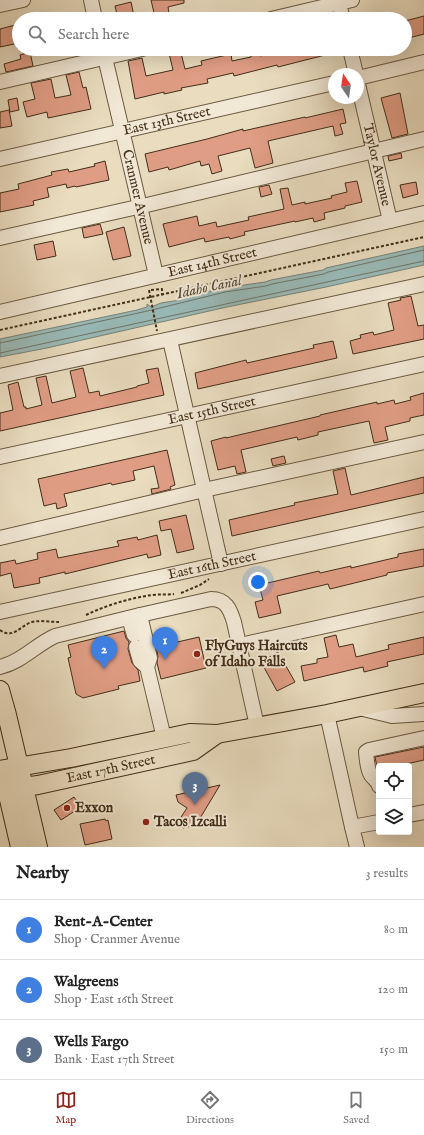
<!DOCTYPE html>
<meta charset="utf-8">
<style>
:root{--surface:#fff;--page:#f6f6f6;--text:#222;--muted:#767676;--line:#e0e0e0;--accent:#8f2418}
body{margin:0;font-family:"IM FELL English",serif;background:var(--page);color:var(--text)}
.controls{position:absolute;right:12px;bottom:12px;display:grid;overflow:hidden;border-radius:4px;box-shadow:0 4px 16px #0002}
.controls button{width:36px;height:36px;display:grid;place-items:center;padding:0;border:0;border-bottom:1px solid var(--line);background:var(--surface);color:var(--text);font:20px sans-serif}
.compass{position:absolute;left:328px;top:68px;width:36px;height:36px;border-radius:50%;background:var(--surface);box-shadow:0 4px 16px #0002;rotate:347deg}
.you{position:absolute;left:258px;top:582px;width:14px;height:14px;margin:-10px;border:3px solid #fff;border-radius:50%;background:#1a73e8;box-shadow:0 0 0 6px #1a73e833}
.badge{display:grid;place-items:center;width:26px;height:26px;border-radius:50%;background:var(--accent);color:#fff;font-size:13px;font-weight:700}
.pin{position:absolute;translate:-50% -33px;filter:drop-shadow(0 1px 2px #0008)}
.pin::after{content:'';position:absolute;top:21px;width:14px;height:12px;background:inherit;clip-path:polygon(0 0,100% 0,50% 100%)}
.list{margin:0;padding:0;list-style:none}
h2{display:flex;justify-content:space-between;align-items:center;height:52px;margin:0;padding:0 16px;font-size:17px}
h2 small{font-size:13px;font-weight:400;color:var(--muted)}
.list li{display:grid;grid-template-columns:26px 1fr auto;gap:12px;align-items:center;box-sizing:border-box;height:60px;padding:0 16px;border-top:1px solid var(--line)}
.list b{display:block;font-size:15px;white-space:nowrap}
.list p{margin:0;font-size:13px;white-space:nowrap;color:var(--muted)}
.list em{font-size:13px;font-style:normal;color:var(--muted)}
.icon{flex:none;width:22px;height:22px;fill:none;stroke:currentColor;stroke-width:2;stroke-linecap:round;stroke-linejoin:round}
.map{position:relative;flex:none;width:424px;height:847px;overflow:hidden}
.search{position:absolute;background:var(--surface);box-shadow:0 4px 16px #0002;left:12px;right:12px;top:12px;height:44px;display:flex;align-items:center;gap:10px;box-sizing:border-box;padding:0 14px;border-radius:22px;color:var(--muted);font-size:15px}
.sheet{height:232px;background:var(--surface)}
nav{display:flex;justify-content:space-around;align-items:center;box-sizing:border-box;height:56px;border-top:1px solid var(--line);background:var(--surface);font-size:11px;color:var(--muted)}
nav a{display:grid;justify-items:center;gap:2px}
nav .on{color:var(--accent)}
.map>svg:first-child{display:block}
</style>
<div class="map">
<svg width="424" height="847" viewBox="0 0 424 847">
<rect width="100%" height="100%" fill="#e9dcbf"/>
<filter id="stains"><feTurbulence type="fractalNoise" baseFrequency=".005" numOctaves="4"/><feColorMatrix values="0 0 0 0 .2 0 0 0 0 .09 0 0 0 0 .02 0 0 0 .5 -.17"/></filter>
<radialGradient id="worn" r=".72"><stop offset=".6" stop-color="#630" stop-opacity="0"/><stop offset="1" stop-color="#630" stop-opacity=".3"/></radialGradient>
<!-- water -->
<path fill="#99bab8" stroke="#778278" d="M424 246V265L326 287 227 307 47 348 0 357V339L137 310 147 307V304L151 307 161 303 180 300V298L224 288 265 282 271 280 323 270 326 268Z"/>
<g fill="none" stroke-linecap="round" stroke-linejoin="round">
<!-- shore -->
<path stroke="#6e7468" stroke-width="1" d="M0 343 152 310 225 292 266 286 272 284 324 274 328 272 424 250
M0 353 424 261"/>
</g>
<!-- building -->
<path fill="#e09d85" stroke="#432e18" d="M151 0H184V3L168 7 169 13 155 17Z
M131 2 134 16 118 19 115 6Z
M424 16V34L405 39V21Z
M19 24V43L0 47V29Z
M168 49H180L185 69 202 65 201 61 231 54 232 61 251 57V53L259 51 260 56 288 49H337V52L278 67 277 65 234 76 233 73 207 79 208 83 181 88 182 90 164 94V92L135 99 128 61 142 58 146 76 173 70Z
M30 52 33 66 6 72 4 64 21 59 20 55Z
M79 72 83 88 86 87 91 109 48 118 47 112 27 117 23 102 35 99 31 83 51 79 55 98 71 95 66 75Z
M400 93 408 134 392 138 381 98Z
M17 98 19 110 10 112 8 100Z
M343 109 346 123 340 124 343 134 335 136 333 126 268 141 273 163 255 168 250 148 218 156 222 171 212 174 209 164 201 166 200 161 169 170 168 167 149 172 145 154 207 139 243 129V131L305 117V118Z
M9 110 12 126 0 128V112Z
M401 153 402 158 389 161 388 156Z
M105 161 109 180 76 187 75 186 67 188 66 184 47 188 49 197 33 201 34 205 0 212V193L19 189 18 184 52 175 51 172 68 169 69 172 95 166 94 164Z
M357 181 362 202 345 206V208L324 213 325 219 314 222 313 218 295 222V221L244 232 245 235 230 239 229 237 205 242 204 238 169 247 163 224 197 216 199 226 216 222 217 227 249 220 248 217 284 209 280 189 288 188 292 205 305 202V204L332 198 331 196 347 192 345 183Z
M416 182 418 194 403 198 400 185Z
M269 185 272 194 261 197 259 187Z
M100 224 103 234 84 238 82 228Z
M124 227 131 256 113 260 106 232Z
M53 241 56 256 37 260 34 245Z
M411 296 418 326 424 325V339L353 354 350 341 361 338 360 335 373 332 374 335 394 330 388 303 401 300 400 298Z
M333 341 337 358 198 389 195 373 246 360 247 363 314 348 313 345Z
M83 368 89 393 99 391 100 396 137 387V386L149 383 146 370 158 368 164 395 0 431V413L13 410 8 385 18 382 24 407H26V409L42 405 36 378 46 376 52 403 76 397 70 371Z
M424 393V415L410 418V421L385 427 388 440 374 443 369 421 318 432V435L298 440 297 437 241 450 246 472 237 474 235 466 218 470 211 441 226 437V438L320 416V415L377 402V404L394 400 395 404 411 400 410 397Z
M167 450 175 485 170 487 171 489 152 494 151 489 159 488 154 466 133 471 135 480 112 485 111 483 64 494 67 506 57 509 56 503 44 506 38 479Z
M284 456 286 463 273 466 271 459Z
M345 468 351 495 424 477V493L232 536 229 520 295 505 294 503 338 494 333 471Z
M186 515 194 549 177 553 171 529 161 531 159 521Z
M157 535 161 555 148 558 147 554 65 574V572L39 578 40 583 14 588 11 573 0 576V563L15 560 16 564 38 559 37 553 56 549 58 558 119 546 117 541 137 537 138 540Z
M424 549V566L387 573V575L330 589 328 584 277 596 281 613 259 618 255 602 263 600 259 585 319 571 320 573 351 566V568L398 557V554Z
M124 631 126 638 129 642 128 649 132 663 138 670 140 681 118 686 119 689 83 698 76 694 68 658 71 657 68 645Z
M336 635 339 647 353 644 356 657 389 649 388 645 424 637V654L387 662 388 666 364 672 363 667 304 681 301 666 317 663V659L328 657 324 638Z
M199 637 206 668 161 679 157 663 158 656 156 647Z
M278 652 295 682 277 691 261 662Z
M424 747V760L397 766 377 767 375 757Z
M220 785 196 825 183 828 181 817 187 808 178 802 176 795Z
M74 797 81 807 61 820 54 810Z
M105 819 106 821 108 820 112 839 85 845 80 824Z"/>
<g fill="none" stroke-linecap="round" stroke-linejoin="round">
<!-- minor casing -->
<g stroke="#6c5a42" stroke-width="16">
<g id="minor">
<path d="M91 0 95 19"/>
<path d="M338 0 343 19"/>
<path d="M0 5 23 0"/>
<path d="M271 19 352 0"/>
<path id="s1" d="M103 49 156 275"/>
<path d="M350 49 356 74"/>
<path d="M358 78 424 62"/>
<path d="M0 82 142 49"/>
<path id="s2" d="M358 84 390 221"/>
<path id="s3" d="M0 159 334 83"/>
<path d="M0 238 151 204 424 139"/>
<path id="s4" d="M0 312 424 213"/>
<path d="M170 340 221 564"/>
<path d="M0 376 424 284"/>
<path id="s5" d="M0 457 424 364"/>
<path d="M0 538 204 490 424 442"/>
<path id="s6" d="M0 612 424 519"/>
<path d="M140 615 211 599C226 599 230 609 234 622L257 726"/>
<path d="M129 618 134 635"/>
<path d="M240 645 424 604"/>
<path d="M136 647 140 661 147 667"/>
<path d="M0 667C23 661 34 646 55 636L140 615 150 658 147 667 164 738"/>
<path d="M359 708 392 716 424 714"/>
<path d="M327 714 352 827"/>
<path d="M379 786C378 781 374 779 371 775 367 769 367 760 366 752L369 750 424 738"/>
<path d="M409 815 424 812"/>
<path d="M357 847 352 827 379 822"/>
</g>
</g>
<!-- major casing -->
<g stroke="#432e18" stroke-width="20">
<g id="major">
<path d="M0 690 7 715 38 847"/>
<path d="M0 770 71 758 190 733 217 734 327 714 424 693"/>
<path d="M4 778 20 847"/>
<path id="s7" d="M0 790 38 785 193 751 217 734"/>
</g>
</g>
<!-- path -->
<path stroke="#432e18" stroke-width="2" stroke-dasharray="3 2" stroke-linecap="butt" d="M149 290 157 331
M151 290 162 289V295
M0 330 424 237
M181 593 200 585 209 579
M86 615C107 605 130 598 152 595 160 594 167 595 174 594
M0 630C13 640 21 625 32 622 41 620 50 622 59 622"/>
<!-- minor -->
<use href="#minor" stroke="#f1e8d5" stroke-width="14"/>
<!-- major -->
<use href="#major" stroke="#e9dcbf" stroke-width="18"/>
</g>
<!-- markers -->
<g fill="#8f2418" stroke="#f1e8d5" stroke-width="1.5">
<circle cx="197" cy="654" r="4"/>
<circle cx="67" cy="808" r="4"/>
<circle cx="146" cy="822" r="4"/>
</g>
<g text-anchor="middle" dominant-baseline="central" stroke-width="4" stroke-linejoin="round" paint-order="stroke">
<!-- street labels -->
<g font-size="14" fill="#432e18" stroke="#f1e8d5">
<text stroke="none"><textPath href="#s3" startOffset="171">East 13th Street</textPath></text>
<text stroke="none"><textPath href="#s2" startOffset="83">Taylor Avenue</textPath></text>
<text stroke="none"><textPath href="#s1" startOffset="152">Cranmer Avenue</textPath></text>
<text stroke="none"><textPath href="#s4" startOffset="218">East 14th Street</textPath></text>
<text stroke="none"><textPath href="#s5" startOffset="217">East 15th Street</textPath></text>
<text stroke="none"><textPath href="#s6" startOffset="217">East 16th Street</textPath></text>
<text stroke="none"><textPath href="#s7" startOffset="113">East 17th Street</textPath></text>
</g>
<!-- poi labels -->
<g font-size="14" font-weight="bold" fill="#432e18" stroke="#f1e8d5" text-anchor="start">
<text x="205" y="646">FlyGuys Haircuts<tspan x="205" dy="16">of Idaho Falls</tspan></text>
<text x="75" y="808">Exxon</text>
<text x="154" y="822">Tacos Izcalli</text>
</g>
<!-- water labels -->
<g font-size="15" font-style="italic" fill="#544a38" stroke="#f1e8d5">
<text transform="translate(209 287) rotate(-12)">Idaho Canal</text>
</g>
</g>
<rect width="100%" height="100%" filter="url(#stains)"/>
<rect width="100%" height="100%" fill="url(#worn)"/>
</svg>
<div class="controls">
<button><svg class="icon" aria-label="locate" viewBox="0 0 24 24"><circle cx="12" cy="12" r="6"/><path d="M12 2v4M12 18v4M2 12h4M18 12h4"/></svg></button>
<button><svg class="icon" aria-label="layers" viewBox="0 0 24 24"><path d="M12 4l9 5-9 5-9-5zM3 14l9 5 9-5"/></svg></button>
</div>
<svg class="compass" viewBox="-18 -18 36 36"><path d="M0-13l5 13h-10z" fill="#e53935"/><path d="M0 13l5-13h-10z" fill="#767676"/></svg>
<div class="you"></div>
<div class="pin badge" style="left:165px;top:660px;background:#3f7fe0">1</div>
<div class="pin badge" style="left:104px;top:669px;background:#3f7fe0">2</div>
<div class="pin badge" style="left:195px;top:805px;background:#5c6f8a">3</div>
<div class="search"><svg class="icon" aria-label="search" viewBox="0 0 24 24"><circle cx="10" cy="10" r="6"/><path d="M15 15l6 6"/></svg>Search here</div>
</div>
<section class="sheet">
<h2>Nearby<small>3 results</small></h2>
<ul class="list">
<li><span class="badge" style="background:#3f7fe0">1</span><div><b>Rent-A-Center</b><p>Shop · Cranmer Avenue</p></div><em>80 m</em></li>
<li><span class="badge" style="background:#3f7fe0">2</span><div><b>Walgreens</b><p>Shop · East 16th Street</p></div><em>120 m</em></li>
<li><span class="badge" style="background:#5c6f8a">3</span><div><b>Wells Fargo</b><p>Bank · East 17th Street</p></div><em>150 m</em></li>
</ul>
</section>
<nav>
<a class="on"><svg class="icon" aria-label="map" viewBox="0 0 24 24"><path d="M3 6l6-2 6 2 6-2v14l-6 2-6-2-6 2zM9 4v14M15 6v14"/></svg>Map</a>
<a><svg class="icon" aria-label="directions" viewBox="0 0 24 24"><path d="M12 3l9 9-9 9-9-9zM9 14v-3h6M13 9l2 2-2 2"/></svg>Directions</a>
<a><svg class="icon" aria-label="saved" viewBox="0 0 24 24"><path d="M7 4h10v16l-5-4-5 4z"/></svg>Saved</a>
</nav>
